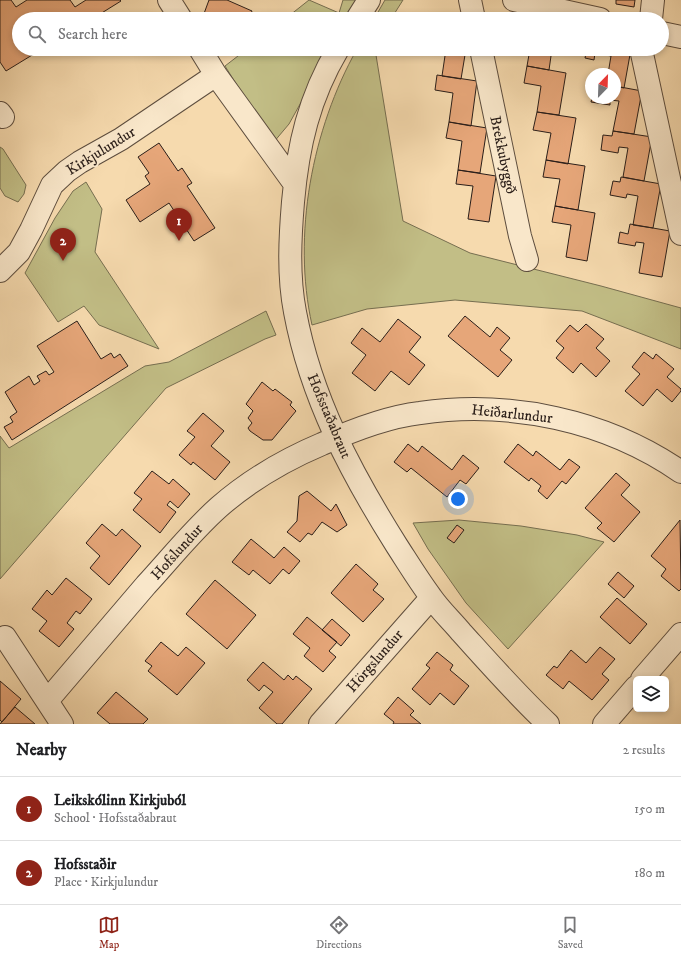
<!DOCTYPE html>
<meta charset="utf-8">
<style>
:root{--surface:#fff;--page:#f2f2f2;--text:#202124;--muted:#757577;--line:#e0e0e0;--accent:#8f2418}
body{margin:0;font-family:"IM FELL DW Pica",serif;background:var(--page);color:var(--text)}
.controls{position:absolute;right:12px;bottom:12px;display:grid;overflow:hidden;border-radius:6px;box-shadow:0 2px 6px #0003}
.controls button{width:36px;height:36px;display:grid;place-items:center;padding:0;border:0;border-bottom:1px solid var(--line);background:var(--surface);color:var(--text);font:20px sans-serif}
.compass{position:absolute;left:585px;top:68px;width:36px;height:36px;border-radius:50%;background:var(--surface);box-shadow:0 2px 6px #0003;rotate:23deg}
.you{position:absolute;left:458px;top:499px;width:14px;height:14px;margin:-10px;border:3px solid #fff;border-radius:50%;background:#1a73e8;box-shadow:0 0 0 6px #1a73e833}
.badge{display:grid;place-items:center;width:26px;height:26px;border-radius:50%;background:var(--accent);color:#fff;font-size:13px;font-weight:700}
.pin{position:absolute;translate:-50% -33px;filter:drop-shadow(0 1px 2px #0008)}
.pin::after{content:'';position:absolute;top:21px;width:14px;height:12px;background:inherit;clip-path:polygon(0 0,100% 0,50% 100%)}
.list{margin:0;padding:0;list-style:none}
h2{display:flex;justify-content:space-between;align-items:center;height:52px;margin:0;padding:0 16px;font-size:17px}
h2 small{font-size:13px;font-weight:400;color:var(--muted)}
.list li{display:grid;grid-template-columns:26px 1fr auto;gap:12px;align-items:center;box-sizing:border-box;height:64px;padding:0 16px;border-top:1px solid var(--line)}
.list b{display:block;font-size:15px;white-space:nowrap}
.list p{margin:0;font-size:13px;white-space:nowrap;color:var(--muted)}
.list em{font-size:13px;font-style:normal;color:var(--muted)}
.icon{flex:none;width:22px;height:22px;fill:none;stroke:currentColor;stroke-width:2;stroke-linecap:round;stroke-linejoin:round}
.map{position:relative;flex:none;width:681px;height:724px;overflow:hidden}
.search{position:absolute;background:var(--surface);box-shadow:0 2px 6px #0003;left:12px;right:12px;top:12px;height:44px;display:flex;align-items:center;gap:10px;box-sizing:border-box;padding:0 14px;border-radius:22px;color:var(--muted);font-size:15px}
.sheet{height:180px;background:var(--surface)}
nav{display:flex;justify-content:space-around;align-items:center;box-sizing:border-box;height:56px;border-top:1px solid var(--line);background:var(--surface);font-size:11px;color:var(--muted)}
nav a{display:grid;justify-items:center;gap:2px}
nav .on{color:var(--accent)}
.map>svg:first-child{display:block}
</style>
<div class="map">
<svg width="681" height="724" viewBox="0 0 681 724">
<rect width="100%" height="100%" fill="#f6daae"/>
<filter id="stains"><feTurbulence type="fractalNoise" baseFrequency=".005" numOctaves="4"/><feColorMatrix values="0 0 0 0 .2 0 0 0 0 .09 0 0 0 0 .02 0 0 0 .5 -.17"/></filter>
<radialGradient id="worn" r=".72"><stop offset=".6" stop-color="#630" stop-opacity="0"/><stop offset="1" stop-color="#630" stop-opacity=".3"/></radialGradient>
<!-- green -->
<path fill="#c2be86" stroke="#766e50" d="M309 0 339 13 343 0H356L344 19H285Z
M385 0H403L391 19H374Z
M247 49H325L304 97 289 124 273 143 225 66Z
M357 49H375L403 221 470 253 601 286 681 308V349L582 311 455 300 367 309 312 325C292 235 312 129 357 49Z
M0 147 3 149 26 185 24 194 18 202 5 196 0 188Z
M86 182 102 209 95 252 159 349 99 325 84 306 58 322 25 273 55 218 73 191Z
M266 311 276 335 265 339 166 388 0 579V436L9 448 145 366 169 362Z
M459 520 521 526 577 535 604 542 508 649 466 603 428 549 413 523Z"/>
<!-- building -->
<path fill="#e6a679" stroke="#2a1e19" d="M0 0H11L16 7 27 0H70L75 7 86 0H120L121 1 92 19H19V49H42L6 71 0 62Z
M209 0H227L252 11 249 19H202Z
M616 0H635L634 7 616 4Z
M446 49H466L461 79 442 76Z
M530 49H552L549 70 527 66Z
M587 49H631L624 88 615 86V74H608L611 56 595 53 594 60 585 58Z
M527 66 566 73 559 115 537 112 541 86 524 83Z
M437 75 477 81 471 126 449 122 453 93 435 90Z
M615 86 642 91 634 134 613 131 619 101 610 100V105L591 102 592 98H615Z
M537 112 576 118 568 164 546 160 551 133 533 130Z
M449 122 487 128 480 173 458 170 462 141 446 138Z
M613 131 652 137 644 181 623 177 628 148 619 147 618 153 601 150 603 135 612 136Z
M159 143 178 171 182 168 192 183 187 186 215 228 194 241 169 203 140 222 126 200 150 184 145 176 149 173 138 157Z
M546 160 585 166 578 210 555 206 560 179 543 177Z
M458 170 496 176 489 222 468 219 473 186 456 184Z
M621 177 661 184 653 228 633 225 638 196 627 194 626 198 610 195 613 181 620 182Z
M555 206 595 213 587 261 566 257 571 225 552 222Z
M630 224 670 231 662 277 639 273 644 243 636 242 635 246 618 243 620 232 628 234Z
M465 316 490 337 497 327 510 338 500 350 512 360 498 377 448 336Z
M398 319 421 337 409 352 425 365 409 385 391 371 375 391 352 373 366 355 351 343 362 328 380 342Z
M77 321 101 359 111 353 114 358 120 354 128 366 12 440 4 427 13 422 10 417 17 412 5 392 29 376 34 385 40 381 37 376 46 371 49 375 54 372 37 346Z
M586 324 604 339 596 348 610 361 596 377 581 363 573 373 556 358 564 348 556 341 570 325 578 332Z
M644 352 653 359 656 354 674 369 667 377 681 389V391L672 402 657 389 643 406 625 391 640 374 632 367Z
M262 382 273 391 275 389 292 402 290 405 296 411 272 440H263L250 431 248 428 252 423 248 418 253 411 246 404Z
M203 413 224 431 211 446 230 462 215 480 193 462 191 465 179 455 195 437 187 431Z
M408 444 418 452 422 446 452 470 463 455 479 468 466 484 460 480 447 497 411 468 407 472 394 462Z
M518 444 533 456 536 451 560 470 569 459 580 467 566 484 562 481 547 499 538 491 541 486 531 478 529 481 504 462Z
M152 471 169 484 173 479 190 494 178 508 170 501 167 505 176 512 160 533 133 510 142 499 134 493Z
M616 473 630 485 621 495 640 512 614 542 597 528 602 523 585 508Z
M307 491 331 511 336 504 347 525 337 532 322 522 312 535 308 533 300 542 287 532 297 521 299 496Z
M680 520 681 589 679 591 661 576 666 569 651 556Z
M102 524 116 536 122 529 141 546 109 585 90 568 100 556 86 543Z
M457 525 464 530 454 543 447 538Z
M251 539 274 558 284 547 300 561 289 574 283 569 270 584 253 570 249 575 232 562Z
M356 564 378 584 373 590 384 599 363 622 331 593Z
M618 572 634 586 624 598 608 584Z
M66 578 92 599 80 614 76 611 67 623 74 629 59 647 39 631 47 621 32 609 47 590 52 595Z
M215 580 256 615 227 649 186 614Z
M617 598 647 624 630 644 600 617Z
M307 617 337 642 329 651 336 657 323 672 304 656 310 648 293 634Z
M332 619 350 635 341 646 322 630Z
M161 642 178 656 186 647 205 663 177 695 148 671 152 666 145 661Z
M600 647 615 659 602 674 609 680 592 700 569 681 563 689 546 675 554 666 557 668 571 650 586 663Z
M437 652 453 665 450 670 469 686 454 705 440 693 430 705 412 689 430 668 426 665Z
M263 662 284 680 288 675 293 680 296 676 312 689 282 724H277L259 708 273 692 264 685 259 691 247 680Z
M0 681 21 699 2 722 0 720Z
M116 692 148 719 143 724H110L97 713Z
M398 697 414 711 410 715 421 724H393L394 722 384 714Z
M15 707 35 724H0Z"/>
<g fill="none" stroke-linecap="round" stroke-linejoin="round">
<!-- minor casing -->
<g stroke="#5d4d3e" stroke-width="24">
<path id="minor" d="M169 0 181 19
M470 0 474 19
M514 0 600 19
M357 19 369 0
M651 19 653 0
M662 33 681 37
M200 49 216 75 294 183
M338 49C309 98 298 145 293 202 290 238 288 276 295 312 311 398 351 473 397 546 408 563 419 581 431 597 440 610 451 620 461 632 489 663 517 695 548 724
M481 49 520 236 527 260
M641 49 681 234
M0 113 3 117
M0 271 19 252 31 230 52 185 67 171 80 162 121 139 216 75
M5 637 62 724
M642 679 681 634
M47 701C80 662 113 624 146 585 170 559 192 531 219 507 250 480 284 460 322 444 353 430 386 417 420 413 510 400 606 420 681 472
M320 724 431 598
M604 724 636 687"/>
</g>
<!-- minor -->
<use href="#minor" stroke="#f9e7ca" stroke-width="22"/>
</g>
<g text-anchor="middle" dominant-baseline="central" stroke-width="4" stroke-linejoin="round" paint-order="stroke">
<!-- street labels -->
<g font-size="15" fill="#2a1e19" stroke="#f9e7ca">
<text transform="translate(101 151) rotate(-32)">Kirkjulundur</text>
<text transform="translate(503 155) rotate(78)">Brekkubyggð</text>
<text transform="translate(512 414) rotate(6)">Heiðarlundur</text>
<text transform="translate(329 416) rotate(67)">Hofsstaðabraut</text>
<text transform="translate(177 552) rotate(-48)">Hofslundur</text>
<text transform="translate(375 661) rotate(-49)">Hörgslundur</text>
</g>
</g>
<rect width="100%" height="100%" filter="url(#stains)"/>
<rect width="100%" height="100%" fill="url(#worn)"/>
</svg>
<div class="controls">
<button><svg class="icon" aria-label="layers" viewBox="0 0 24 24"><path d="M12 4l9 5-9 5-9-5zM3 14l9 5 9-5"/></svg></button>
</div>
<svg class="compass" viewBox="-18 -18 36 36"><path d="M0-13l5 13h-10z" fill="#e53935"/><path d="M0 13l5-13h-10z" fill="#757577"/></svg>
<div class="you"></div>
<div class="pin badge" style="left:179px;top:241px">1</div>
<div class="pin badge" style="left:63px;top:261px">2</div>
<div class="search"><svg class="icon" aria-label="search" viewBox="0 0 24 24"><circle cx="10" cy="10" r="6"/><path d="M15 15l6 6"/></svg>Search here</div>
</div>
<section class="sheet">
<h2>Nearby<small>2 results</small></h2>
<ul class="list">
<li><span class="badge">1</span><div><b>Leikskólinn Kirkjuból</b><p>School · Hofsstaðabraut</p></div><em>150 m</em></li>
<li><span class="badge">2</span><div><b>Hofsstaðir</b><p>Place · Kirkjulundur</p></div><em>180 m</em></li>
</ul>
</section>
<nav>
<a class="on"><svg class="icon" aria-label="map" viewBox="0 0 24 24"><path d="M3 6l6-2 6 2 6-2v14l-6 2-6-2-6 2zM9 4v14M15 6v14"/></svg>Map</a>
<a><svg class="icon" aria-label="directions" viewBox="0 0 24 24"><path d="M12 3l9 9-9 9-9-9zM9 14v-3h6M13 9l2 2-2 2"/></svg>Directions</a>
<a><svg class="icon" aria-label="saved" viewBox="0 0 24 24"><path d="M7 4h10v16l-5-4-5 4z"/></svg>Saved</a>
</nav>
